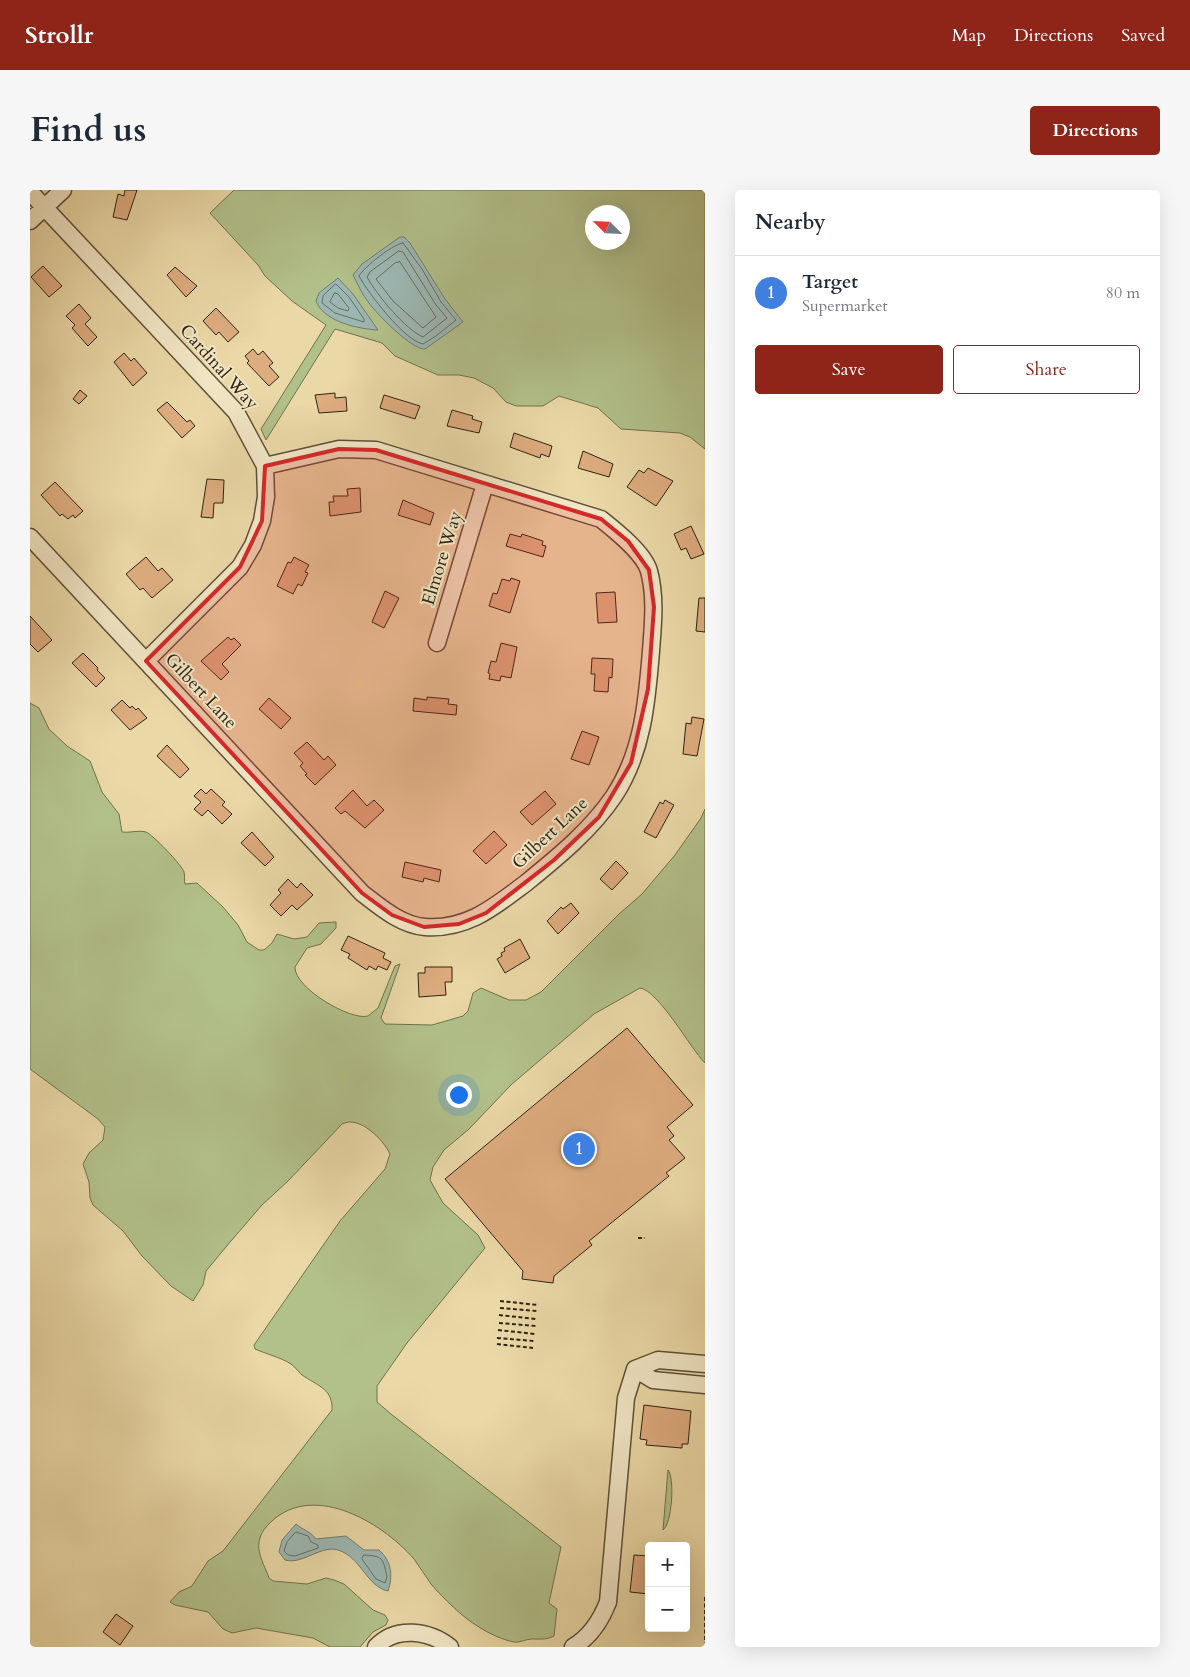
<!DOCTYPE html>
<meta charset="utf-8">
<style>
:root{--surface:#fff;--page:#f6f6f7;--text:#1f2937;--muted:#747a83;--line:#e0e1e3;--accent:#8f2418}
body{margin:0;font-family:Cardo,serif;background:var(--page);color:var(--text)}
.controls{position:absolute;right:15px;bottom:15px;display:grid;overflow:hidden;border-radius:5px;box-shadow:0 5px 20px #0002}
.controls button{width:45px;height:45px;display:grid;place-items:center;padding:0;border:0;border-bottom:1px solid var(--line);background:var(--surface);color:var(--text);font:25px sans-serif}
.compass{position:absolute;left:555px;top:15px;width:45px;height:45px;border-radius:50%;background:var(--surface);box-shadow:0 5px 20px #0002;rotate:294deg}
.you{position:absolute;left:428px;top:904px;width:18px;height:18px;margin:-12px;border:4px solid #fff;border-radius:50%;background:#1a73e8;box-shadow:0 0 0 8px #1a73e833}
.badge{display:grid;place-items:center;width:32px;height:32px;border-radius:50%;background:var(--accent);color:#fff;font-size:16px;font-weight:700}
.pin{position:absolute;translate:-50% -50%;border:2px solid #fff;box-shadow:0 1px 5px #0006}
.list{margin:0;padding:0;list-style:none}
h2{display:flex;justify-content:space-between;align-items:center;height:65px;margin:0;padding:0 20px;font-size:21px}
h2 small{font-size:16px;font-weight:400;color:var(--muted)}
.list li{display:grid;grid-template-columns:32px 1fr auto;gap:15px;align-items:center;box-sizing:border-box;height:75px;padding:0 20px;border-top:1px solid var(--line)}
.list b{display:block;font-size:19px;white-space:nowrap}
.list p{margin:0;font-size:16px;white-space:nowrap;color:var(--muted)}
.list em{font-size:16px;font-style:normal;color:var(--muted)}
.actions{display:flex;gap:10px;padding:15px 20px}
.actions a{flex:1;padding:11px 0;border:1px solid var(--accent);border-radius:5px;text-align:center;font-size:18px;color:var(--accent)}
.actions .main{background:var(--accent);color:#fff}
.map{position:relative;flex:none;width:675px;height:1457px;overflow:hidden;border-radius:5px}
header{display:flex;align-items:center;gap:30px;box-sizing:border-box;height:70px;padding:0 25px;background:var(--accent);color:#fff}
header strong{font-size:24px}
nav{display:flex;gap:28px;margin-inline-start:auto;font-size:18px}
.intro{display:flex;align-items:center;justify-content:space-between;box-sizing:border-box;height:120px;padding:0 30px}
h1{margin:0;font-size:35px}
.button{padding:12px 22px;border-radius:5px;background:var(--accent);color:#fff;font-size:18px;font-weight:700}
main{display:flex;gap:30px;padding:0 30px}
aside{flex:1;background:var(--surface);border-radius:5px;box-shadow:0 5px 20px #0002}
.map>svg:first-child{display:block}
</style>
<header>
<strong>Strollr</strong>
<nav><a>Map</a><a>Directions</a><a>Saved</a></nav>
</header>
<div class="intro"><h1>Find us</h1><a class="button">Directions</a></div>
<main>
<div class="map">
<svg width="675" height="1457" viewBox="0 0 675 1457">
<rect width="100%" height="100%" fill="#ead8a6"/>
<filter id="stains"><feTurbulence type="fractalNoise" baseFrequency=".004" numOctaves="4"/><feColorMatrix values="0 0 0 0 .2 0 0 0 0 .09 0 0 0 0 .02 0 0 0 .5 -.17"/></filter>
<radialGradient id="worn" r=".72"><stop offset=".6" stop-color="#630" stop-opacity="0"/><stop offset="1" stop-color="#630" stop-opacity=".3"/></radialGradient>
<!-- green -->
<path fill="#b2c08a" stroke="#70724e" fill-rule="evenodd" d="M204 0H675V259L660 247 650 243 591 239 568 218 529 206 513 216H486L476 212 463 198 444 188 429 185H408L365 166 352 153 305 139 236 250 231 239 296 135 262 111 235 86 228 75 180 23ZM562 22H592V52H562Z
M0 513 9 518 19 539 37 556 60 571 72 602 89 624 92 642C100 643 108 640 116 642 122 644 152 675 154 682 155 686 154 690 155 694L167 693 193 717 208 735 217 752 229 760H234L242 753 247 744 264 749 277 747 289 733 306 732V738L291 754 277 758 265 777C264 798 321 831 338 826L348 818 365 776 370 774 351 828 355 834 402 835 433 826 438 821 443 803 451 798 479 810H496L511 802 589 724 612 704 645 665 671 628 675 619V873C660 858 629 801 610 798L564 824 482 894 439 939 414 960 403 977 400 990 413 1013 448 1045 455 1058 377 1153 347 1196V1212L361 1224 531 1357 519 1413 527 1419 524 1446C516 1450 511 1449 502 1449 496 1449 489 1453 484 1452 473 1450 458 1443 449 1437 432 1427 414 1409 401 1394 395 1386 390 1377 384 1369 351 1331 279 1289 237 1336 221 1354 232 1369 239 1388L243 1391 277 1394 296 1388 304 1390 314 1394 343 1420 355 1425 358 1430 356 1435 343 1442 330 1457H300L283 1448 226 1438 202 1443 193 1439 178 1422 145 1415 140 1412 149 1402 162 1396 178 1371 193 1361 302 1220C303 1200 289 1196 275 1187 269 1184 266 1177 261 1174 250 1167 236 1164 225 1159L224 1155 310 1031 355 979 360 964C353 949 329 925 312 934L258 991 232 1015 201 1051 176 1081 173 1095 163 1111 141 1096 112 1066 93 1041 63 1015 60 1008 59 992 53 974 59 963 73 950 75 937 68 929 0 879Z
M638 1280C645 1288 642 1334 633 1340Z"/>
<!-- water -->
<path fill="#9cb7b2" stroke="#707c72" d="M370 47H374L380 53 415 109 433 132 395 159C382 160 347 124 339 113 332 105 328 94 323 85L332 74Z
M308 88 323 104 348 140C329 139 294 132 286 111L289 103Z
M266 1334C273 1340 280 1341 286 1349L316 1346 334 1360H349C362 1371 363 1387 358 1401 337 1397 331 1367 308 1360 290 1355 273 1375 255 1370L249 1362 252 1350Z"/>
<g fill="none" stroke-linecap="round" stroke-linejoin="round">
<!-- shore -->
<path stroke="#666d62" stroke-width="1" d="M373 53 392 79 411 112 426 130 406 146 393 154C375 151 338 103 329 86 334 77 363 54 373 53Z
M369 61 373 62 406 115 417 128 393 147C376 140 346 104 337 87L340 82Z
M370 72 406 127 393 138 363 111 346 89 365 73Z
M306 94 319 107 334 129V132L305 123 292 113 293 106Z
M305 103 308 104 319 118 318 121 308 118 300 112Z
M266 1342 278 1346 281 1352 288 1355V1358L265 1366 258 1365 254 1361 257 1352Z
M334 1365C353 1366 353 1368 357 1387L355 1393 346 1389 332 1369Z"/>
</g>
<!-- building -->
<path fill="#ddac7f" stroke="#2f2313" d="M95 0H107L97 30 83 27 88 4 94 6Z
M13 76 32 96 19 107 1 87Z
M145 77 167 96 156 107 137 85Z
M49 114 61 128 55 134 67 147 58 156 42 138 45 135 36 126Z
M186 118 209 142 198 152 189 142 186 145 173 131Z
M223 159 228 165 233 161 243 173 239 176 249 187 239 196 217 173 219 171 215 166Z
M94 163 101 171 104 168 117 183 103 196 84 172Z
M50 200 57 206 49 214 43 209Z
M305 203V208L316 207 317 221 289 223 285 205Z
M354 205 390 216 385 229 350 218Z
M137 212 157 232 160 230 165 236 152 248 127 220Z
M422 220 443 226 442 229 452 232 449 243 417 236Z
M484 243 522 256 519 267 511 264 510 268 480 257Z
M553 261 583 274 579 287 548 278Z
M618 278 643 291 626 316 597 297 609 280 614 283Z
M177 289 194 290 193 313H184L183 328 171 327Z
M25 292 53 321 45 328 43 325 38 329 32 324 30 326 11 305Z
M330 298 331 322 300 326 299 312H304L303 306H318L317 299Z
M373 310 404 323 400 335 368 325Z
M661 336 674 364 661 369 656 358 651 360 644 344Z
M480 344 491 347 492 344 513 351 512 355 516 356 513 367 476 356Z
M116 367 128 381 132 378 143 390 122 408 113 398 110 400 96 384Z
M264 367 279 375 275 382 278 383 272 396 268 394 263 404 247 396 258 372 261 373Z
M481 388 490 391 480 423 459 416 463 403 467 404 472 389 480 391Z
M355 401 369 408 354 438 342 432Z
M585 402 587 432 568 433 566 403Z
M669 408H675V442L666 441Z
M0 426 22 450 8 462 0 454Z
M198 447 201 450 204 448 211 455 192 474 199 482 191 490 171 471Z
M471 453 487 457 481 488 471 486 470 491 459 489 460 484 458 483 461 471 466 472Z
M53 463 68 478 67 480 75 488 66 497 42 473Z
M562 468 583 469 582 488 579 487 578 502 564 501 565 484H561Z
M397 507 419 509 418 514 427 515 426 525 383 521 384 508 397 510Z
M239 508 261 528 251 539 229 519Z
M92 510 100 518 102 516 106 520 108 518 117 528 100 540 81 520Z
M662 527 674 529 667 566 653 564 656 533 661 534Z
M552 541 569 547 559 575 541 569Z
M277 552 294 570 298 566 306 575 285 595 275 585 277 584 270 576 273 573 264 563Z
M137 555 159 579 150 588 127 566Z
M171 599 176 604 181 599 195 612 192 615 202 624 192 634 178 620 172 626 164 619 171 612 164 606Z
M323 600 337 616 344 610 354 620 335 638 315 621 311 624 305 618Z
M515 601 526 614 502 635 490 622Z
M635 610 644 615 626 648 614 642 630 612 633 614Z
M464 641 477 655 456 674 443 661Z
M222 642 244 667 235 676 211 653Z
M586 671 598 683 582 700 570 689Z
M375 672 411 680 409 692 394 688 393 692 372 687Z
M258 689 267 698 271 693 283 705 267 720 262 715 251 726 240 715 251 703 248 700Z
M541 713 549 723 528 744 517 731 531 717 533 719Z
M318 746 355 763 353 768 361 772 357 780 348 776 346 780 339 776 337 780 318 768 320 764 311 760Z
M490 749 500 768 475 783 467 769 472 766 471 763 475 761 474 758Z
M395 777H422V792H415L416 805 389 807 388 783H395Z
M597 838 663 915 637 937 644 946 639 950 655 968 636 983 639 986 559 1051 562 1055 524 1086 523 1093 492 1089 493 1081 415 989Z
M614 1215 661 1221 658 1254H652V1258L616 1255 617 1250 610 1249Z
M604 1365 619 1366V1404L600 1402Z
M86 1424 103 1436 90 1455 73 1442Z"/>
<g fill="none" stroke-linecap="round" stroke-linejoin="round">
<!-- minor casing -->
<g stroke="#5e5038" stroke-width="19">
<path id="minor" d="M0 2 206 222 235 276 236 307 232 331 223 355 210 377 116 471
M0 31 33 0
M0 347 332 703C350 717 371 735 395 737 437 740 464 717 496 693 528 667 561 640 584 606 613 562 617 511 621 461 623 435 626 407 619 381 614 363 586 341 571 329L346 260 309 259 235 276
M407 453 455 294
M605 1179 623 1190 675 1195
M346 1457C366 1435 400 1441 420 1457
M543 1457C560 1447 571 1430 578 1412L596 1208 605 1179 628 1170 675 1174"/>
</g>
<!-- path -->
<path stroke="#2f2313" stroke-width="2" stroke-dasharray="4 2.5" stroke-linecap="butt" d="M608 1048H615
M470 1111 508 1115
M470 1118 507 1121
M469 1125 506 1129
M469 1133 506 1136
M468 1140 505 1144
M467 1148 504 1151
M467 1154 503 1158
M675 1407V1453"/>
<!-- minor -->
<use href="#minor" stroke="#f1e6c5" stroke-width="16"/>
</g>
<!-- marked area -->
<path fill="#d62828" fill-opacity="0.2" stroke="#d62828" stroke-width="4" stroke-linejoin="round" d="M309 259 346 260 571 329 598 351 619 380 624 417 618 499 601 573 569 627 524 670 456 723 429 734 394 737 362 725 332 703 116 471 210 377 232 331 235 276Z"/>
<g text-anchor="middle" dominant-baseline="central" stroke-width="4" stroke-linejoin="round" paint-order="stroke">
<!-- street labels -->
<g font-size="18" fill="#2f2313" stroke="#f1e6c5">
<text transform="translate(189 177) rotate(48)">Cardinal Way</text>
<text transform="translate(412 368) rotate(-73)">Elmore Way</text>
<text transform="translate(171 501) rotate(47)">Gilbert Lane</text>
<text transform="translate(520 643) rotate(-43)">Gilbert Lane</text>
</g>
</g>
<rect width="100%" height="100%" filter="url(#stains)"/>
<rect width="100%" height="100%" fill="url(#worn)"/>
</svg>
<div class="controls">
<button>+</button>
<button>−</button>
</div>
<svg class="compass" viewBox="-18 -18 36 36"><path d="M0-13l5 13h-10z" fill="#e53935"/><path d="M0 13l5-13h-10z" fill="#747a83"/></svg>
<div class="you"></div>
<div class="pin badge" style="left:549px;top:959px;background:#3f7fe0">1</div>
</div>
<aside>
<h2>Nearby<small></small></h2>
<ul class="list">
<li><span class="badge" style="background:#3f7fe0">1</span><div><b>Target</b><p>Supermarket</p></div><em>80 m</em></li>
</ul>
<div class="actions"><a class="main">Save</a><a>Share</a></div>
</aside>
</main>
